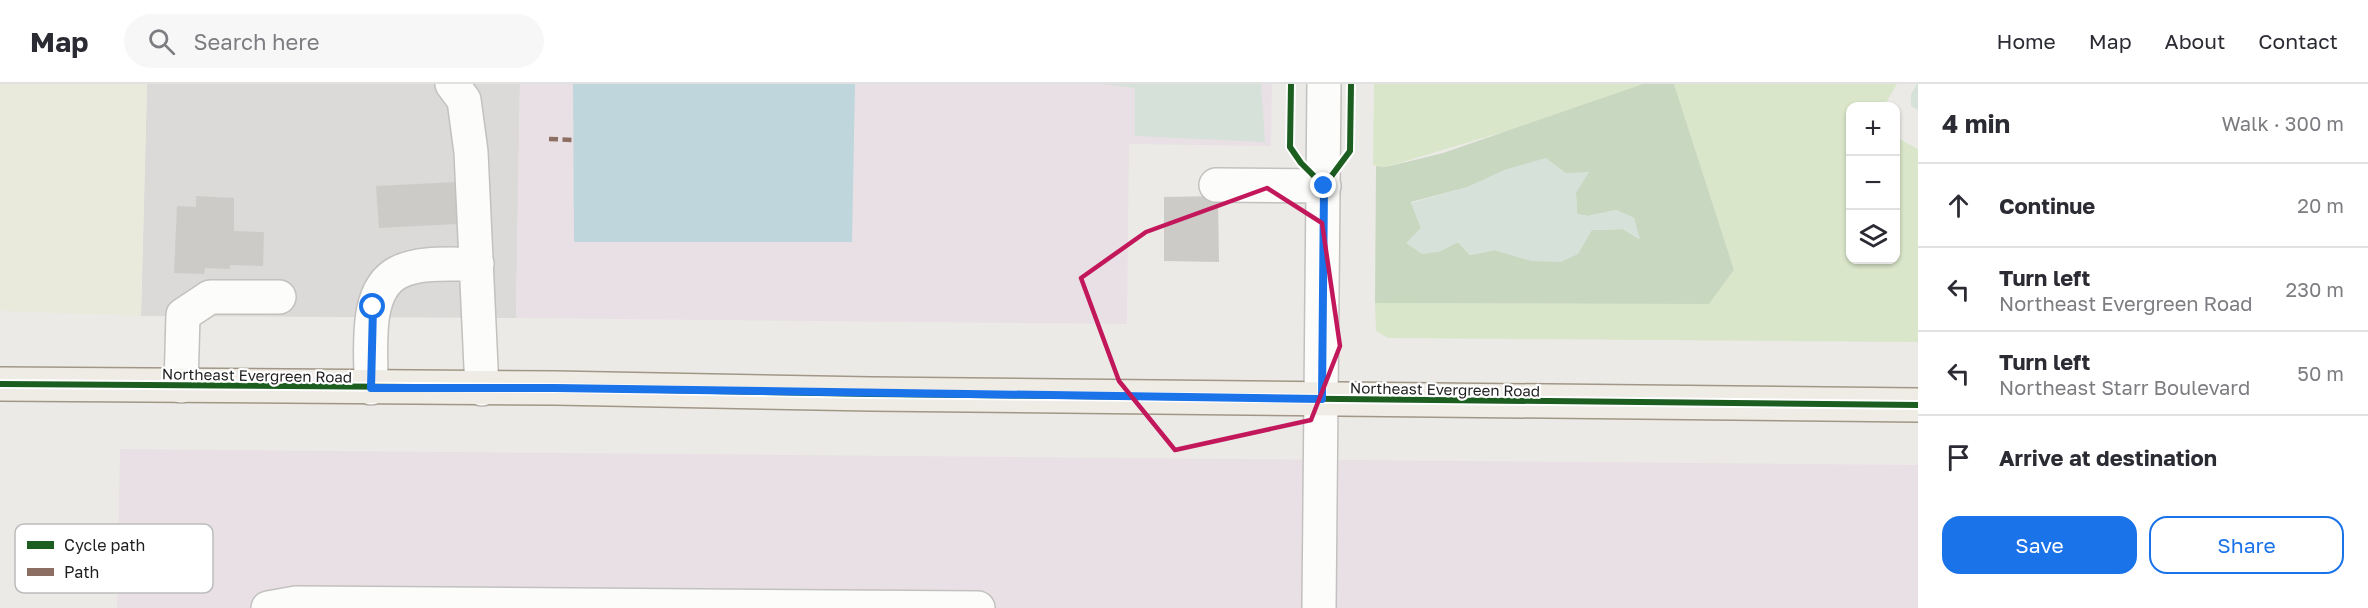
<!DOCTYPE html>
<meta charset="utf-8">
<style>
:root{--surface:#fff;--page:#f7f7f7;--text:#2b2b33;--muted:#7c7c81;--line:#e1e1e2;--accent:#1a73e8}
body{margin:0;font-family:"Golos Text",sans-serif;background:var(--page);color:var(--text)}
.controls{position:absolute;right:18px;top:18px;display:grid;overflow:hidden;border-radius:12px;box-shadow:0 2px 4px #0004}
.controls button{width:54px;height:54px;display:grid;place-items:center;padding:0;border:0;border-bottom:2px solid var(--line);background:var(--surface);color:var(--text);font:30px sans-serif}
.stop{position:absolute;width:18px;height:18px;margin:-14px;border:4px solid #1a73e8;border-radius:50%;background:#fff}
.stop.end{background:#1a73e8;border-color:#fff;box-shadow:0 2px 6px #0008}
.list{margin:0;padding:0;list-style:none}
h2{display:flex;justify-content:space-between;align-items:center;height:78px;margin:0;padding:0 24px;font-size:26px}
h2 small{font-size:20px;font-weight:400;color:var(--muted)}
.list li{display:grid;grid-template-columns:39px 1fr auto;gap:18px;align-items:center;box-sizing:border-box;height:84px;padding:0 24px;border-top:2px solid var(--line)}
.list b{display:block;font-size:22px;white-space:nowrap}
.list p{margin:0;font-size:20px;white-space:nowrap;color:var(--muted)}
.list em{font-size:20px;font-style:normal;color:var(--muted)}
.actions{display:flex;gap:12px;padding:18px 24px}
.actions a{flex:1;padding:14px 0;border:2px solid var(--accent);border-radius:18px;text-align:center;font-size:21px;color:var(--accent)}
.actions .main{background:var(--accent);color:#fff}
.icon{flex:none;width:33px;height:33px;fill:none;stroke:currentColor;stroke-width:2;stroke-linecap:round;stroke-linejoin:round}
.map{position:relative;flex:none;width:1918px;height:524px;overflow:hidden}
header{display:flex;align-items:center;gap:36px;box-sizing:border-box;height:84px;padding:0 30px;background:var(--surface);border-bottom:2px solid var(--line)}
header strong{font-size:28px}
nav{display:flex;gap:33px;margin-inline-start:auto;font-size:21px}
.search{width:420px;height:54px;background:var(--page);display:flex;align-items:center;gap:15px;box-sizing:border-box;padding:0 21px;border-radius:33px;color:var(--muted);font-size:22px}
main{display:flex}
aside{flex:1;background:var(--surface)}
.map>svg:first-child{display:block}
</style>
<header>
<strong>Map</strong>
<div class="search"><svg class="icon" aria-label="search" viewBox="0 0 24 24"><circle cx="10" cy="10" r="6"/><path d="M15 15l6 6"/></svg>Search here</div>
<nav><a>Home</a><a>Map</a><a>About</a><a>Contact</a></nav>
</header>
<main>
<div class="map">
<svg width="1918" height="524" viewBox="0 0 1918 524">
<rect width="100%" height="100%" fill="#eceae7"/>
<!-- residential -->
<path fill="#dbdad8" d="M147 0H520L516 234 141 232Z"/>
<!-- industrial -->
<path fill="#e9e0e5" d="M520 0H1272L1271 62 1129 60 1127 240 516 234Z
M120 365 1918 381V524H117Z"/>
<!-- farmland -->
<path fill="#eaeadc" d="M0 0H147L141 232 0 227Z"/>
<!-- grass -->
<path fill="#d9e6c9" d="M1374 0H1644L1516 44 1386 83 1373 81Z
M1674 0H1897L1884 22H1850V176H1896V53L1918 65V258L1388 254 1376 247 1375 219 1709 220 1734 186Z"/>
<!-- forest -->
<path fill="#c8d7bf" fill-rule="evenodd" d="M1643 0H1674L1734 186 1709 220 1375 219 1376 82 1386 83 1443 69ZM1507 85 1566 89 1576 109 1577 130 1588 132 1616 126 1634 134 1639 155 1623 145 1592 146 1532 177 1495 166 1470 171 1458 158 1438 168 1407 159 1421 144 1411 118 1468 103Z"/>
<!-- wetland -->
<path fill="#d6e1da" d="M1103 0H1261L1265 58 1135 52V4Z
M1917 0H1918V26L1911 22V10Z
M1546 74 1566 89 1589 88 1576 109 1577 130 1588 132 1616 126 1634 134 1640 155 1623 145 1592 146 1578 170 1561 178 1532 177 1495 166 1470 171 1458 158 1438 168 1422 170 1406 159 1421 144 1411 119 1468 103 1507 85Z"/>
<!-- water -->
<path fill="#bed6dc" d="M573 0H855L852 158H574Z"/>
<!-- building -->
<path fill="#cdcbc8" d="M456 98 458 140 379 144 376 102Z
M196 112 234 114V147L264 148 263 182 230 181V185L205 184 204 190 174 189 177 122 196 123Z
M1218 112 1219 178 1164 177V113Z"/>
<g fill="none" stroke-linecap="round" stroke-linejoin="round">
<!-- minor casing -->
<g stroke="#c2c1bf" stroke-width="36">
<path id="minor" d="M452 0 464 16 471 68 482 305
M1216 101 1324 102
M181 302 183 231 210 213H279
M371 304C372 270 362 206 399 188 422 177 452 181 477 180
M268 524 296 519 978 524
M1319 524 1324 0"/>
</g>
<!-- major casing -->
<g stroke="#a09786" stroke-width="36">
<path id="major" d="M0 300 555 304 871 310 1918 321"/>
</g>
<!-- minor -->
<use href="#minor" stroke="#fcfcfb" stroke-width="33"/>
<!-- major -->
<use href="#major" stroke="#efebe5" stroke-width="33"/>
<!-- quiet -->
<path stroke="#8d6e63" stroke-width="4.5" stroke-dasharray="9 4.5" stroke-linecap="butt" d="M549 55 574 56"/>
<!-- cycleway casing -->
<g stroke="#fff" stroke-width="10">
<path id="cycleway" d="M1291 0 1290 63 1301 79 1324 102
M1324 102 1350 67 1351 0
M0 300 555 304 871 310 1918 321
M1322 315 1324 102"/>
</g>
<!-- cycleway -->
<use href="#cycleway" stroke="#1b5e20" stroke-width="6"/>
</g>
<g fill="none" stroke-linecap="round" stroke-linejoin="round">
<!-- route -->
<path stroke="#1a73e8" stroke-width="8" d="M373 223 371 304H555L1322 315 1324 102"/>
</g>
<!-- marked area -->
<path fill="none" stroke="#c2185b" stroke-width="4.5" stroke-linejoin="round" d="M1267 104 1322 139 1340 262 1311 336 1175 366 1119 297 1081 194 1146 148Z"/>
<g text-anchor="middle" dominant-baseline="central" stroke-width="4.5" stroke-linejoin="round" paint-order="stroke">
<!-- street labels -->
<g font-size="15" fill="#1e1e1e" stroke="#fff">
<text transform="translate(257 291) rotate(1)">Northeast Evergreen Road</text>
<text transform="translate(1445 305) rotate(1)">Northeast Evergreen Road</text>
</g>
</g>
<!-- legend -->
<rect x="15" y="440" width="198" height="69" rx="9" fill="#fff" stroke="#bcbcbc" stroke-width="1.5"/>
<rect x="27" y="457" width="27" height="8" fill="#1b5e20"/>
<rect x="27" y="484" width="27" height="8" fill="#8d6e63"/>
<g font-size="16" fill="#1e1e1e">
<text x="64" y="467">Cycle path</text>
<text x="64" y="494">Path</text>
</g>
</svg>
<div class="controls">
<button>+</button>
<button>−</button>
<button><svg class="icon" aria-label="layers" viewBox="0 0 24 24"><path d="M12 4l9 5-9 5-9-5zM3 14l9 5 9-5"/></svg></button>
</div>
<div class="stop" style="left:373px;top:223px"></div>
<div class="stop end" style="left:1324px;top:102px"></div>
</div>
<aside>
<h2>4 min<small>Walk · 300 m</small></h2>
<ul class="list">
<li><svg class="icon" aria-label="ahead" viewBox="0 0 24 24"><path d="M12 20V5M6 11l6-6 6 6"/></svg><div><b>Continue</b></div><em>20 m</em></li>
<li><svg class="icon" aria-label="left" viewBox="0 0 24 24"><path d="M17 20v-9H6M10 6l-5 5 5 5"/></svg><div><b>Turn left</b><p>Northeast Evergreen Road</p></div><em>230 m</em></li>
<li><svg class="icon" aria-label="left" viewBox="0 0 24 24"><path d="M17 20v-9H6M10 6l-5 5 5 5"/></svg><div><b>Turn left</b><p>Northeast Starr Boulevard</p></div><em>50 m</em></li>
<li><svg class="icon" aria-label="arrive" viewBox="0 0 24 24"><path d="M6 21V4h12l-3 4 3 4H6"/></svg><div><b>Arrive at destination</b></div></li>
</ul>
<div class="actions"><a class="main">Save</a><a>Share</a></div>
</aside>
</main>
